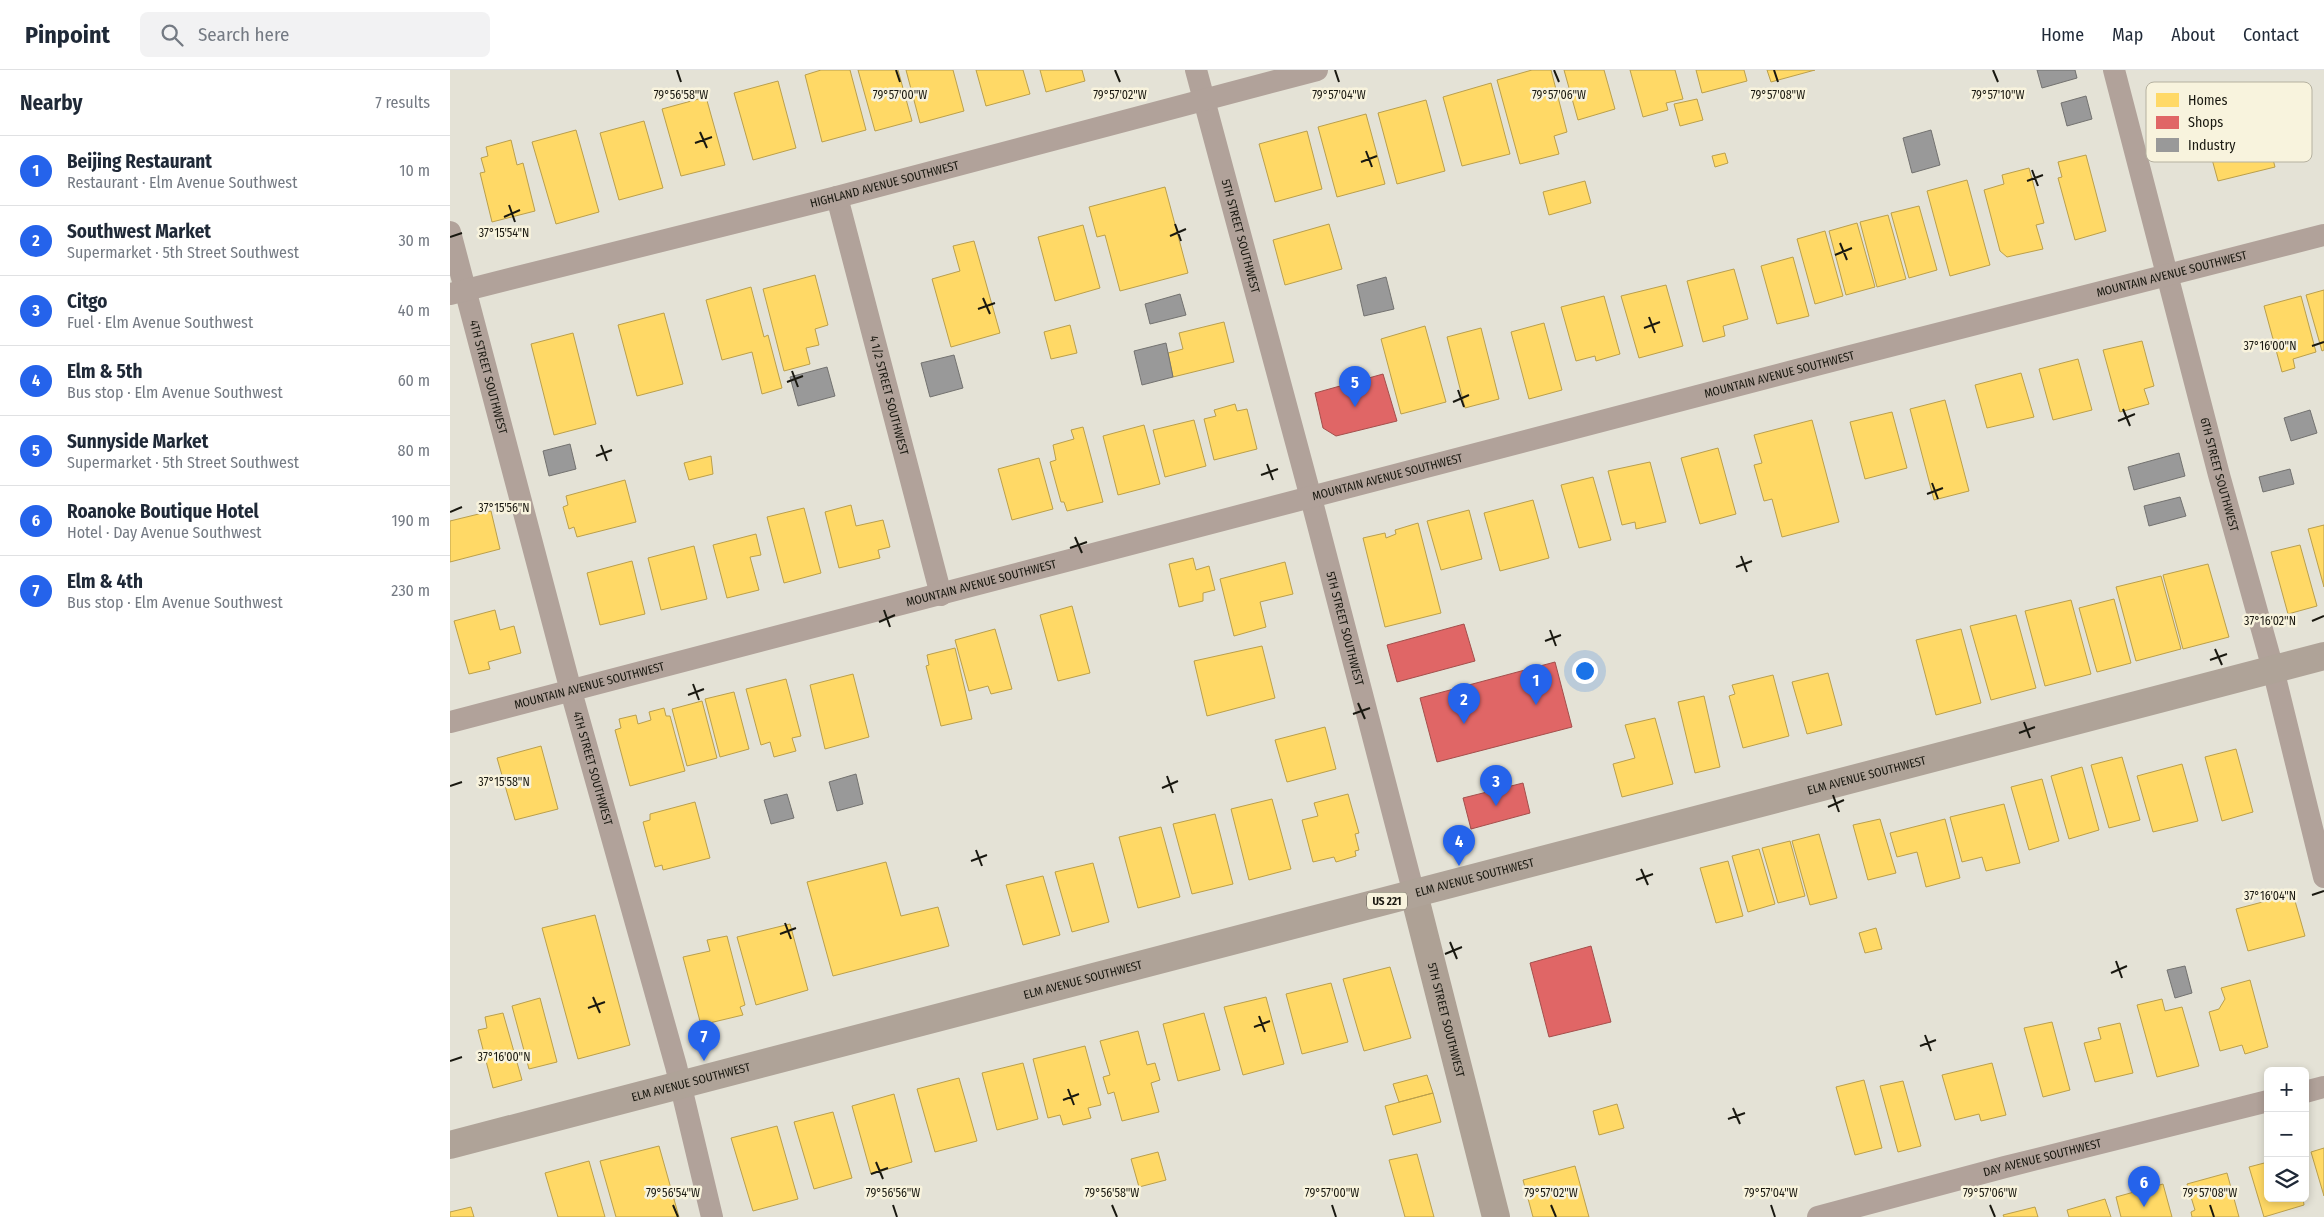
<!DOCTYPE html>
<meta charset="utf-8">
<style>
:root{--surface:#fff;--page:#f2f2f3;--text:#1f2937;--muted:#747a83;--line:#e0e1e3;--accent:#2563eb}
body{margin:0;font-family:"Fira Sans Condensed",sans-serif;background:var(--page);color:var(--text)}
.controls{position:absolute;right:15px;bottom:15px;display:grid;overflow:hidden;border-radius:8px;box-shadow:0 2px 8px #0003}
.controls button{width:45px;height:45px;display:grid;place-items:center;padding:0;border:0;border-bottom:1px solid var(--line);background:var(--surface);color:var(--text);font:25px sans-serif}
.you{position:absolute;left:1134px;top:600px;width:18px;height:18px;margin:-12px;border:4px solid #fff;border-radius:50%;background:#1a73e8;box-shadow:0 0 0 8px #1a73e833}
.badge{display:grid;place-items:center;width:32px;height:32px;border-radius:50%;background:var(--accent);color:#fff;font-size:16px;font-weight:700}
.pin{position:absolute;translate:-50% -41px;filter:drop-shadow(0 1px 2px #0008)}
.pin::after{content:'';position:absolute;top:26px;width:18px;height:15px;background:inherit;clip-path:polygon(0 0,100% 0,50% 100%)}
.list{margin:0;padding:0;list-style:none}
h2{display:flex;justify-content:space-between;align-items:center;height:65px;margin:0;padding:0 20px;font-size:21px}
h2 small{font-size:16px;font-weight:400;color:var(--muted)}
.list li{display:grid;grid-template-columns:32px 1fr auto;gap:15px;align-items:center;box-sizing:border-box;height:70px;padding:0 20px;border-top:1px solid var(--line)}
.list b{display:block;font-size:19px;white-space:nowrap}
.list p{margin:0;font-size:16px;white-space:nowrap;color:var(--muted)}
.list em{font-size:16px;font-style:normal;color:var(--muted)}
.icon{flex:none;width:28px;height:28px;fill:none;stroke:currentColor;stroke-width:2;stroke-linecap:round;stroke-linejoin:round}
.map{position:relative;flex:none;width:1874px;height:1147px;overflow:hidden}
header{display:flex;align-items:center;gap:30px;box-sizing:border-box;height:70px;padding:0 25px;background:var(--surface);border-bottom:1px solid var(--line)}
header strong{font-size:24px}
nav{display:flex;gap:28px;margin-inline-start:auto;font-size:18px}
.search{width:350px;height:45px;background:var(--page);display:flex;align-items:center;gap:12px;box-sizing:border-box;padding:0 18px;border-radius:8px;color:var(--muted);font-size:19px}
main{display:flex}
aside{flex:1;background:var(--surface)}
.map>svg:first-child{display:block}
</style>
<header>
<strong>Pinpoint</strong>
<div class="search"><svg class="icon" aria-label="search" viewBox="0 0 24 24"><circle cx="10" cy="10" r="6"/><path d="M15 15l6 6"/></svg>Search here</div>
<nav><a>Home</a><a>Map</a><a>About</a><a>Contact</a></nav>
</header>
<main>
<aside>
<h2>Nearby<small>7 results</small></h2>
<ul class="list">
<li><span class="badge">1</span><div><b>Beijing Restaurant</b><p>Restaurant · Elm Avenue Southwest</p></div><em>10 m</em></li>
<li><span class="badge">2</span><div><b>Southwest Market</b><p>Supermarket · 5th Street Southwest</p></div><em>30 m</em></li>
<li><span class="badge">3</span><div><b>Citgo</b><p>Fuel · Elm Avenue Southwest</p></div><em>40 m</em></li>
<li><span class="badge">4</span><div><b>Elm &amp; 5th</b><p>Bus stop · Elm Avenue Southwest</p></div><em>60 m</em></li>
<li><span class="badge">5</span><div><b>Sunnyside Market</b><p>Supermarket · 5th Street Southwest</p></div><em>80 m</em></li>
<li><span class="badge">6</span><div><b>Roanoke Boutique Hotel</b><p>Hotel · Day Avenue Southwest</p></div><em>190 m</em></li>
<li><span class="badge">7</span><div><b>Elm &amp; 4th</b><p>Bus stop · Elm Avenue Southwest</p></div><em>230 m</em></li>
</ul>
</aside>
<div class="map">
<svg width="1874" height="1147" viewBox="0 0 1874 1147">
<rect width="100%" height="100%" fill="#e4e2d6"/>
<!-- homes -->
<path fill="#ffd966" stroke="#ba9f4c" d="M371 0H400L416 60 372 72 355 5Z
M408 0H448L462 51 425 61Z
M456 0H503L514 41 470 53Z
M526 0H573L580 24 536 36Z
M590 0H632L635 11 596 22Z
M1082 0H1101L1117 62 1104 66 1109 84 1070 94 1047 10Z
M1114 0H1154L1165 39 1128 50Z
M1180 0H1225L1233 29 1216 33 1218 40 1193 47Z
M1246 0H1294L1297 11 1252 23Z
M1317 0H1365L1321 12Z
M328 11 346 78 303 90 284 23Z
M1041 13 1060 84 1012 96 993 27Z
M256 27 275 95 231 106 212 39Z
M1247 29 1253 50 1230 56 1224 34Z
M976 30 995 101 947 114 928 43Z
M1811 43 1825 97 1768 111 1757 71 1773 66 1770 54Z
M916 44 935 114 887 127 868 57Z
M194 51 213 118 169 130 150 63Z
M126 60 149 142 106 154 82 72Z
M857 61 872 119 825 132 809 74Z
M61 70 67 95 73 93 85 141 42 152 30 103 35 102 31 88 38 86 36 77Z
M1275 83 1278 93 1265 97 1262 86Z
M1636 85 1656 161 1625 170 1608 108 1612 107 1608 92Z
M1579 98 1594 153 1586 155 1593 179 1557 187 1550 181 1534 120 1554 114 1552 105Z
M1517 110 1540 195 1500 206 1477 121Z
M1135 111 1141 133 1099 145 1093 122Z
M715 117 738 203 670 221 655 165 647 167 639 137Z
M1469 136 1487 200 1459 208 1441 143Z
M1438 145 1456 209 1427 217 1410 152Z
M1407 153 1425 217 1396 225 1379 161Z
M879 154 892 199 835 215 823 170Z
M633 155 650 218 605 231 588 167Z
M1375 161 1393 226 1365 234 1347 169Z
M524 171 550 263 501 277 482 209 510 201 503 176Z
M1343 187 1359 246 1327 254 1311 196Z
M1284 199 1298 249 1273 256 1275 266 1253 272 1237 211Z
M365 205 378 255 365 259 369 275 356 278 360 294 334 301 313 219Z
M1216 215 1233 276 1189 288 1171 226Z
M301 217 314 267 318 265 332 318 312 324 302 282 272 290 256 230Z
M1874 220V280L1872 281 1856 225Z
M1154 226 1170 284 1146 291 1145 286 1126 291 1111 237Z
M1851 226 1866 282 1843 289 1845 298 1832 302 1814 236Z
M214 243 233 314 187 326 168 255Z
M774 252 784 292 723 307 718 283 733 279 729 263Z
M1094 253 1112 320 1079 329 1061 262Z
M620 255 627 283 601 289 594 262Z
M975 256 996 332 951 344 931 269Z
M1031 258 1049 329 1015 338 997 267Z
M123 263 146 354 104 365 81 274Z
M1692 271 1704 316 1694 319 1699 334 1670 342 1653 280Z
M1628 289 1642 340 1603 350 1589 299Z
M1571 303 1584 347 1537 358 1525 315Z
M1495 330 1519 421 1484 430 1460 339Z
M785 334 787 341 797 339 807 379 764 390 754 349 766 346 764 340Z
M1442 342 1457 398 1415 409 1400 352Z
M744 350 756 396 715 407 703 360Z
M1362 350 1389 452 1332 467 1322 429 1314 431 1304 395 1312 393 1304 365Z
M694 355 710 414 668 425 653 366Z
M633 357 653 432 617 441 614 432H611L600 392 606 390 603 375 624 369 621 360Z
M1268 378 1286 444 1250 454 1231 388Z
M261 386 263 404 239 410 234 393Z
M589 388 603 439 562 450 548 399Z
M1200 392 1216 452 1186 459 1185 452 1172 455 1158 401Z
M1143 407 1161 470 1129 478 1111 415Z
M175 410 186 452 127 467 124 457 119 459 113 437 118 435 116 426Z
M1083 430 1099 488 1050 501 1034 443Z
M401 435 406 456 433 450 440 477 428 480 430 488 389 498 375 442Z
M354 438 371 503 334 513 317 447Z
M1019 440 1032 489 991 500 977 451Z
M41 441 50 479 0 492V451Z
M968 453 991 543 935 557 913 468 935 463 936 468 946 464 945 460Z
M1874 455V517L1858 459Z
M306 464 311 485 300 487 309 520 277 528 263 475Z
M1850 475 1867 536 1838 544 1821 482Z
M244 476 257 529 211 540 198 488Z
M743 488 746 500 759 496 765 520 753 523V531L729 537 719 494Z
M182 491 195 544 150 555 137 503Z
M835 492 843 524 810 532 816 557 784 566 770 509Z
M1758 494 1779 567 1733 579 1713 505Z
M1711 506 1731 579 1686 591 1666 517Z
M1664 529 1681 593 1647 602 1629 538Z
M1621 530 1641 604 1595 616 1575 541Z
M622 536 640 603 608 611 590 545Z
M45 540 50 560 64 556 71 583 38 592 40 599 19 604 4 551Z
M1566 545 1586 618 1541 630 1520 556Z
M545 559 562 619 541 624 538 616 519 621 505 570Z
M1511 559 1531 633 1486 645 1466 570Z
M812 576 825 628 757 646 744 591Z
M505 578 522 649 491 656 476 596 479 595 477 585Z
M1378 603 1392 655 1357 664 1342 612Z
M403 604 419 667 375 679 360 615Z
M1323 605 1339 666 1293 678 1279 626 1285 624 1282 615Z
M336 609 351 666 342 668 346 681 324 687 320 672 311 675 296 619Z
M284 622 299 679 270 687 255 629Z
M1254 626 1270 697 1245 703 1228 632Z
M252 631 267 688 237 696 222 639Z
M214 638 216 646H220L235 701 180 716 165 660 171 658 169 649 186 645 188 654 201 650 199 642Z
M1205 648 1223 714 1172 727 1163 694 1185 688 1175 655Z
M875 657 886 699 837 712 825 670Z
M91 676 108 739 65 750 47 688Z
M1786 679 1803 742 1772 751 1755 687Z
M1672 687 1690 750 1659 758 1641 695Z
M1732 694 1748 751 1703 762 1687 706Z
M1632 697 1649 760 1619 769 1601 706Z
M1592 709 1609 771 1579 780 1561 717Z
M898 724 909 763 905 764 909 780 905 781 906 786 886 792 884 787 863 792 852 750 868 746 864 733Z
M822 729 841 799 799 810 781 739Z
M245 732 260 788 213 800 212 795 205 797 193 752 200 750V744Z
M1554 734 1570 793 1536 801 1532 787 1512 792 1500 747Z
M765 744 783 814 742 824 723 754Z
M1430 749 1446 803 1418 810 1403 755Z
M1495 749 1510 808 1476 817 1467 782 1447 787 1440 763Z
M711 757 730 827 688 838 669 767Z
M1369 764 1387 828 1360 835 1342 771Z
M1340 771 1355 826 1328 833 1312 778Z
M1309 779 1325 834 1298 842 1282 786Z
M1278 791 1293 846 1266 853 1250 798Z
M436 792 451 846 488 837 499 876 383 906 357 812Z
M643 793 659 852 622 862 605 802Z
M593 806 610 865 573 875 556 815Z
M1843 824 1855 866 1798 881 1786 839Z
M145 845 180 975 128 989 92 858Z
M340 854 358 920 306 935 287 867Z
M1426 858 1432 879 1415 883 1409 863Z
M277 866 295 935 290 937 293 945 251 955 233 887 260 881 257 870Z
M940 897 961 968 914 981 893 909Z
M1800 910 1818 977 1795 984 1792 975 1770 981 1759 942 1769 939 1775 929 1771 918Z
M881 913 898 972 852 984 836 924Z
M816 927 834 994 793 1005 774 937Z
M90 928 107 992 79 999 62 936Z
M1712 929 1715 941 1732 937 1749 996 1707 1007 1687 935Z
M53 943 72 1010 43 1018 28 960 37 958 35 947Z
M754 943 770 1000 728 1011 713 954Z
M1602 952 1620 1020 1593 1027 1574 958Z
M1670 953 1683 1003 1645 1012 1634 973 1651 969 1648 958Z
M688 961 697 995 705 993 710 1010 701 1013 709 1042 672 1051 664 1022 658 1024 653 1007 660 1005 650 971Z
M635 976 651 1035 638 1038 641 1048 613 1055 610 1045 598 1048 583 989Z
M573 993 588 1049 547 1060 532 1003Z
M1542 993 1556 1045 1531 1051 1529 1044 1505 1050 1492 1005Z
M977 1005 983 1023 949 1032 943 1014Z
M509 1008 527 1071 485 1082 467 1019Z
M1414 1010 1432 1078 1405 1085 1386 1017Z
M1453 1011 1471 1076 1448 1082 1430 1016Z
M983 1023 991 1052 943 1065 935 1036Z
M444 1024 462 1092 421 1104 402 1036Z
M1167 1034 1174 1058 1149 1065 1143 1041Z
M383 1042 402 1108 364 1119 344 1052Z
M327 1056 348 1129 303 1141 281 1068Z
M209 1076 229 1147H166L150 1091Z
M1874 1078V1126L1861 1082Z
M708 1082 716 1110 689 1117 681 1089Z
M967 1084 984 1147H955L939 1090Z
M139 1091 155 1147H108L95 1103Z
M1818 1092V1128H1853L1854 1135 1814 1147 1799 1097Z
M1125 1096 1139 1147H1083L1073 1110Z
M1777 1103 1789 1147H1742L1741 1142 1745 1140 1737 1114Z
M1713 1114 1722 1147H1671L1666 1127Z
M1655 1129 1661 1147H1619L1617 1140Z
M21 1137 24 1147H0V1142Z
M1585 1137 1588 1147H1554L1553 1145Z"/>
<!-- shops -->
<path fill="#e06666" stroke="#a44f4c" d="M933 304 947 351 886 366 873 358 865 323Z
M1014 554 1025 591 947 612 937 575Z
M1105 592 1122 657 987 692 970 628Z
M1073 713 1080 743 1021 759 1013 728Z
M1141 876 1161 952 1099 967 1080 893Z"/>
<!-- industry -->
<path fill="#999" stroke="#737270" d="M1587 0H1625L1627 8 1592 18Z
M1636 26 1642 49 1617 56 1611 33Z
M1481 60 1490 95 1462 103 1453 68Z
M936 207 944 239 914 246 907 215Z
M730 224 736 245 700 254 695 234Z
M716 273 723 307 692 315 684 281Z
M504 285 513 318 480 327 471 293Z
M377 297 385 326 348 336 340 307Z
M1860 340 1867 363 1841 371 1834 348Z
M120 374 126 399 99 406 93 381Z
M1729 383 1735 406 1684 420 1678 397Z
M1840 399 1844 414 1813 422 1809 407Z
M1730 427 1736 446 1699 456 1694 436Z
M406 704 413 734 387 741 379 712Z
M337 724 344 748 321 754 314 730Z
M1735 896 1742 923 1725 928 1717 900Z"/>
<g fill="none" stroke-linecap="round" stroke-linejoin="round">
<!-- street -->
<g stroke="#b1a29a" stroke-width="22">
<path id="s1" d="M746 0 861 428 964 824"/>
<path id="s2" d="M1664 0 1769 405 1823 599 1874 807"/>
<path id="s3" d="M387 127 491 525"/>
<path id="s4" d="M0 162 121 621 226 996 262 1147"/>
<path id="s5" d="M0 224 387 127 867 0"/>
<path id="s6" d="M0 652 1389 289 1874 165"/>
<path d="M1855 1022 1874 1017"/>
<path id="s7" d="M1368 1147 1555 1097 1818 1031"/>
</g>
<!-- secondary -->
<path stroke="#aea195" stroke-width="28" id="s8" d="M964 824 1046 1147"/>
<!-- primary -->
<path stroke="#afa398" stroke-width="28" id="s9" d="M0 1075 1874 586"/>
</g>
<!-- ticks -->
<path fill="none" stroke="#191810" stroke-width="2" d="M227 0 231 12M446 0 450 12M665 0 670 12M885 0 889 12M1104 0 1109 12M1324 0 1328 12M1543 0 1548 12M250 62 257 78M245 73 262 67M916 81 922 97M911 92 927 86M1582 100 1588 116M1577 111 1593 105M59 135 65 152M54 147 70 140M725 154 731 171M720 166 736 159M0 167 12 163M1390 173 1397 190M1385 185 1402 178M533 228 540 244M528 239 545 233M1199 247 1205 263M1194 258 1210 252M1862 276 1874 272M342 301 348 317M337 312 353 306M1008 320 1014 337M1003 332 1019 325M1673 339 1680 356M1668 351 1685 344M151 375 157 391M146 386 162 380M817 394 823 410M811 405 828 399M1482 413 1488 429M1477 424 1493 418M0 442 12 437M625 467 632 483M620 478 637 472M1291 486 1297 502M1286 497 1302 491M434 540 440 557M1862 551 1874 546M429 552 445 545M1100 560 1106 576M1095 571 1111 565M1765 579 1772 595M1760 590 1777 584M243 614 249 630M238 625 254 619M908 633 915 649M903 644 920 638M1574 652 1580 668M1569 663 1585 657M717 706 723 723M0 716 12 712M712 718 728 711M1383 725 1389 742M1378 737 1394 730M526 780 532 796M521 791 537 785M1191 799 1198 815M1186 810 1203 804M1862 825 1874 821M335 853 341 869M330 864 346 858M1000 872 1007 889M995 884 1012 877M1666 891 1672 908M1661 903 1677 896M143 927 150 943M138 938 155 932M809 946 815 962M804 957 820 951M1475 965 1481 981M1470 976 1486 970M0 991 12 987M618 1019 624 1035M613 1030 629 1024M1283 1038 1290 1054M1278 1049 1295 1043M426 1092 433 1109M421 1104 438 1098M223 1135 228 1147M443 1135 447 1147M662 1135 667 1147M882 1135 886 1147M1101 1135 1106 1147M1321 1135 1325 1147M1540 1135 1545 1147M1760 1135 1764 1147"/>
<g text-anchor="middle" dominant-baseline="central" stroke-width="5" stroke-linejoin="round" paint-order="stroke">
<!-- shield labels -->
<rect fill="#f8f3dd" stroke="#5c5a4e" stroke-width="1" x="917" y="822.5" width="40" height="17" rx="4"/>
<g font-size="11" font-weight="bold" fill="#191810">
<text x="937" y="831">US 221</text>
</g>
<!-- street labels -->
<g font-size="12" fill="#191810" stroke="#f8f3dd">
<text stroke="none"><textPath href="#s5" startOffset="448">HIGHLAND AVENUE SOUTHWEST</textPath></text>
<text stroke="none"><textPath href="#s1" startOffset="172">5TH STREET SOUTHWEST</textPath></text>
<text stroke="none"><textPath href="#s6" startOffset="1779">MOUNTAIN AVENUE SOUTHWEST</textPath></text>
<text stroke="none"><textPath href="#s6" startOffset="1374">MOUNTAIN AVENUE SOUTHWEST</textPath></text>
<text stroke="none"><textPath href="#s4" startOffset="150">4TH STREET SOUTHWEST</textPath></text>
<text stroke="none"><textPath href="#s3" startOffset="205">4 1/2 STREET SOUTHWEST</textPath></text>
<text stroke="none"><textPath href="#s2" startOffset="418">6TH STREET SOUTHWEST</textPath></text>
<text stroke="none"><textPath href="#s6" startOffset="969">MOUNTAIN AVENUE SOUTHWEST</textPath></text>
<text stroke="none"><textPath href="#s6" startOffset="549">MOUNTAIN AVENUE SOUTHWEST</textPath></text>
<text stroke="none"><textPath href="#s1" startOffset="578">5TH STREET SOUTHWEST</textPath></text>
<text stroke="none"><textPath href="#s6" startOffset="144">MOUNTAIN AVENUE SOUTHWEST</textPath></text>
<text stroke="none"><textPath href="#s4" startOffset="555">4TH STREET SOUTHWEST</textPath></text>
<text stroke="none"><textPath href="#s9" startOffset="1464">ELM AVENUE SOUTHWEST</textPath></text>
<text stroke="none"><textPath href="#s9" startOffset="1059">ELM AVENUE SOUTHWEST</textPath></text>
<text stroke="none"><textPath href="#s9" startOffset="654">ELM AVENUE SOUTHWEST</textPath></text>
<text stroke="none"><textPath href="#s8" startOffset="130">5TH STREET SOUTHWEST</textPath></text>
<text stroke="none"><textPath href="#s9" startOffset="249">ELM AVENUE SOUTHWEST</textPath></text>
<text stroke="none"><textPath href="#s7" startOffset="232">DAY AVENUE SOUTHWEST</textPath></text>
</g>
</g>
<!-- legend -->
<rect x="1696" y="12" width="166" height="80" rx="8" fill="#f8f3dd" stroke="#b5b1a0" stroke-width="1"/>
<rect x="1706" y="23" width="23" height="14" fill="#ffd966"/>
<rect x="1706" y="46" width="23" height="13" fill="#e06666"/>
<rect x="1706" y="68" width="23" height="14" fill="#999"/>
<g font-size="14" fill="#191810">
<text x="1738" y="35">Homes</text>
<text x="1738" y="57">Shops</text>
<text x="1738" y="80">Industry</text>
</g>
<g font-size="12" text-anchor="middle" fill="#191810" stroke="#f8f3dd" stroke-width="5" stroke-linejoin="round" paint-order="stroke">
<text x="231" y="29">79°56'58"W</text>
<text x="450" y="29">79°57'00"W</text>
<text x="670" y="29">79°57'02"W</text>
<text x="889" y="29">79°57'04"W</text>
<text x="1109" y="29">79°57'06"W</text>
<text x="1328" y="29">79°57'08"W</text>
<text x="1548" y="29">79°57'10"W</text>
<text x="54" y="167">37°15'54"N</text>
<text x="1820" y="280">37°16'00"N</text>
<text x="54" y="442">37°15'56"N</text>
<text x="1820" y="555">37°16'02"N</text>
<text x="54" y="716">37°15'58"N</text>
<text x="1820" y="830">37°16'04"N</text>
<text x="54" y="991">37°16'00"N</text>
<text x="223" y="1127">79°56'54"W</text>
<text x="443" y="1127">79°56'56"W</text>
<text x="662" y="1127">79°56'58"W</text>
<text x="882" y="1127">79°57'00"W</text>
<text x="1101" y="1127">79°57'02"W</text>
<text x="1321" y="1127">79°57'04"W</text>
<text x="1540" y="1127">79°57'06"W</text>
<text x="1760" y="1127">79°57'08"W</text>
</g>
</svg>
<div class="controls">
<button>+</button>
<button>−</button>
<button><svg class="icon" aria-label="layers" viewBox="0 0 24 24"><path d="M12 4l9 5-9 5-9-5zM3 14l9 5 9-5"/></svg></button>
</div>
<div class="you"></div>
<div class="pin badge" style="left:1086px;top:635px">1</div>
<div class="pin badge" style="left:1014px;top:654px">2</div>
<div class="pin badge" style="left:1046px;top:736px">3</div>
<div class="pin badge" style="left:1009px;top:796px">4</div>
<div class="pin badge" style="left:905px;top:337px">5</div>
<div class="pin badge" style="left:1694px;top:1137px">6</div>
<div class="pin badge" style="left:254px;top:991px">7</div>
</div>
</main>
